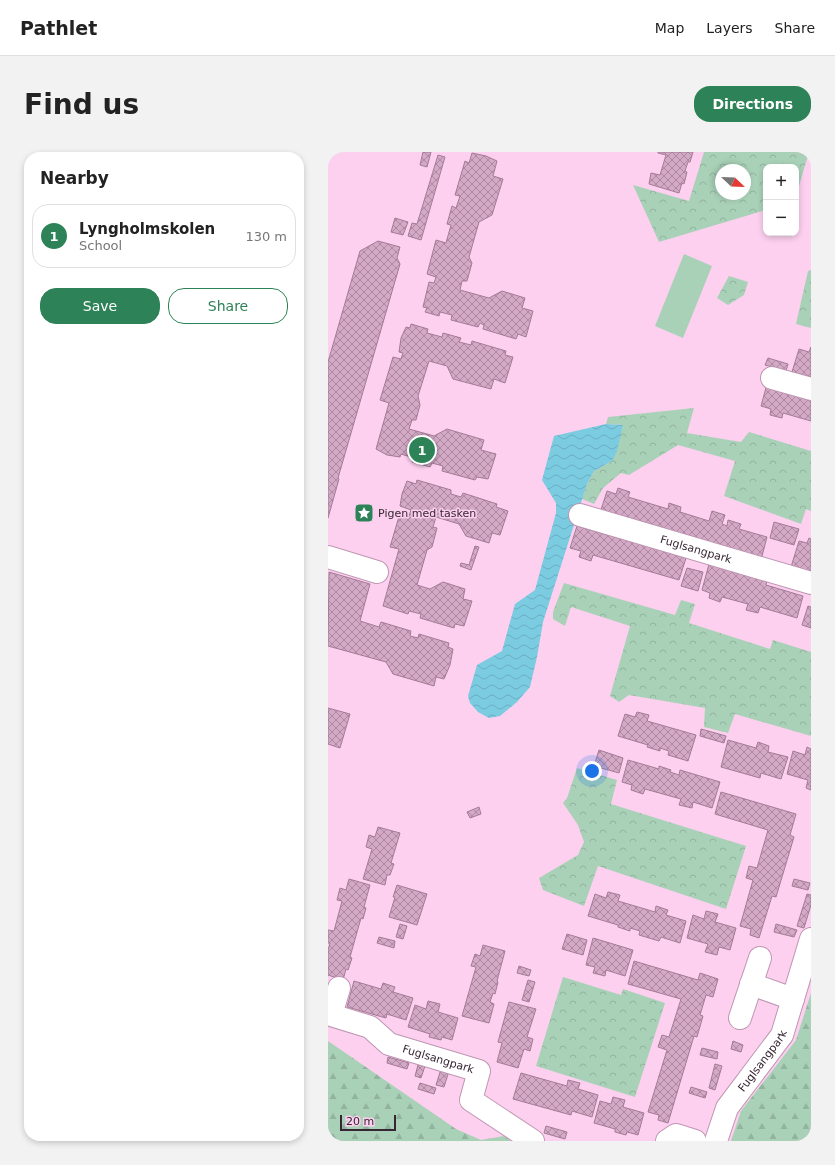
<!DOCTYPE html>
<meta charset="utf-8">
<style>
:root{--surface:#fff;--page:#f2f2f2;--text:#222;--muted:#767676;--line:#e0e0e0;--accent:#2d8357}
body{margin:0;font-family:"DejaVu Sans",sans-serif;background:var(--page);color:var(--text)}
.controls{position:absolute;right:12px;top:12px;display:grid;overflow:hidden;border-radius:8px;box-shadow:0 2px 6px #0003}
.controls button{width:36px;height:36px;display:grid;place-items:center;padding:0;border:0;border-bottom:1px solid var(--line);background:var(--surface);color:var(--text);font:20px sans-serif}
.compass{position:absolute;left:387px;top:12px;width:36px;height:36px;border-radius:50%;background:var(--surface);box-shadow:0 2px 6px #0003;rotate:113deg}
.scale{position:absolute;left:12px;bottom:10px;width:56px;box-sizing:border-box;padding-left:4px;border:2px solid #362632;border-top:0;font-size:11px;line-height:14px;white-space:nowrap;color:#362632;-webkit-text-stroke:3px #fcd0ee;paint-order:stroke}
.you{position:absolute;left:264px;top:619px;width:14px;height:14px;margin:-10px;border:3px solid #fff;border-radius:50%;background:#1a73e8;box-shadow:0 0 0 6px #1a73e833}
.badge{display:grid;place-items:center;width:26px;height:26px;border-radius:50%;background:var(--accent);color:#fff;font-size:13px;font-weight:700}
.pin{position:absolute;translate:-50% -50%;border:2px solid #fff;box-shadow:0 1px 4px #0006}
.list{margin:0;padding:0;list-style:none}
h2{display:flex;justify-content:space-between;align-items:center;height:52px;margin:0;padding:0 16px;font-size:17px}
h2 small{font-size:13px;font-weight:400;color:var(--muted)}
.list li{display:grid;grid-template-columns:26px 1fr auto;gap:12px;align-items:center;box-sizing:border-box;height:64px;margin:0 8px 8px;padding:0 8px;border:1px solid var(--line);border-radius:16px}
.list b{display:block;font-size:15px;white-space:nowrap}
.list p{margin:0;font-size:13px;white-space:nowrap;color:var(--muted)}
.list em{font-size:13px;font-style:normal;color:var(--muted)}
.actions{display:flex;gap:8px;padding:12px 16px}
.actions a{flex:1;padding:9px 0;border:1px solid var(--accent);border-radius:16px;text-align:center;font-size:14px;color:var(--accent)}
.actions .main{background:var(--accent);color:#fff}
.map{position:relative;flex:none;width:483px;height:989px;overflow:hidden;border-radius:16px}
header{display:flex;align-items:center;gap:24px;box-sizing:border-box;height:56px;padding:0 20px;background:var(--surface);border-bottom:1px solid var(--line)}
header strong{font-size:19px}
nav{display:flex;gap:22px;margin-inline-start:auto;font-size:14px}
.intro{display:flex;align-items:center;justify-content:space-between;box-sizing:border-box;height:96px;padding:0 24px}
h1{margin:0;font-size:28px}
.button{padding:10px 18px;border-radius:16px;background:var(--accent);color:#fff;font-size:14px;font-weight:700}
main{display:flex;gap:24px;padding:0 24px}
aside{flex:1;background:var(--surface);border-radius:16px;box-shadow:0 2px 6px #0003}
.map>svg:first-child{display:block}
</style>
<header>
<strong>Pathlet</strong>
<nav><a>Map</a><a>Layers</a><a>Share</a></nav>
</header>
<div class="intro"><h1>Find us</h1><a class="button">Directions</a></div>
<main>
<aside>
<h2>Nearby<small></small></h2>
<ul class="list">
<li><span class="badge">1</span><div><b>Lyngholmskolen</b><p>School</p></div><em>130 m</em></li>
</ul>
<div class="actions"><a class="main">Save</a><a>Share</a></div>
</aside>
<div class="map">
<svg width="483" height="989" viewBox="0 0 483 989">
<defs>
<pattern id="forest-firs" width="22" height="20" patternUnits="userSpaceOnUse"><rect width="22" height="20" fill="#a9d1b8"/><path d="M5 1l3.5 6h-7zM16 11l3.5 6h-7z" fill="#92b39f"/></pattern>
<pattern id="park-crowns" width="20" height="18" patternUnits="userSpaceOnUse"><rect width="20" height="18" fill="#a9d1b8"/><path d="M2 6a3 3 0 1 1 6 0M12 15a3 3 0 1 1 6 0" fill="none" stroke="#92b39f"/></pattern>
<pattern id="water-waves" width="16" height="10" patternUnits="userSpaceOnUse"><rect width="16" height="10" fill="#7bcbe1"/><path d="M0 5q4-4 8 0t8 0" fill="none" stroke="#6baec2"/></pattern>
<pattern id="building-cross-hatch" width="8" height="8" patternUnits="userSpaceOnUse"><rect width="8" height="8" fill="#d3a9c6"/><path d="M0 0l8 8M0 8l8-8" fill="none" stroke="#ac89a1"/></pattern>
</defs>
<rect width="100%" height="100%" fill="#fcd0ee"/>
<!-- green -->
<path fill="#a9d1b8" d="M356 102 384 114 355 186 327 174Z"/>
<!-- forest -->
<path fill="url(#forest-firs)" d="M483 841V989H403L413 959 468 888Z
M0 889 128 977 153 988 176 984 183 989H0Z"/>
<!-- park -->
<path fill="url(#park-crowns)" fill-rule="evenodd" d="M376 0H481L468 44V15H438V58L331 90 305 33 361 49ZM393 18H417V42H393Z
M483 118V176L468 172 480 119Z
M401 124 420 130 416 143 400 153 389 146Z
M366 256 359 281 413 290 421 280 483 299V359L478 357 473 372 396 344 407 309 350 293 301 323 293 321 275 336 266 352 254 347 259 332 266 319 284 309 295 273 278 272 280 265Z
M236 431 347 463 353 448 367 452 361 471 442 497 445 488 483 500V584L407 562 400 581 376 575 377 556 301 543 291 550 282 544 302 474 243 455 237 474 225 467V460Z
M249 616 289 628 283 652 418 694 398 757 270 714 256 754 215 738 211 726 250 703 256 690 250 673 235 651 239 646Z
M235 825 293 843 295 837 337 851 307 945 208 914Z"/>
<!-- water -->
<path fill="url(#water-waves)" d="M278 272 295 273 289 299 284 309 266 319 259 332 215 470 209 505 202 535 189 550 172 564 161 566 150 560 142 551 140 544 149 513 174 499 187 452 207 438 228 361V351L214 328 226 284Z"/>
<!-- building -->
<path fill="url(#building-cross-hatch)" stroke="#a37b97" d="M95 0H103L99 15 92 13Z
M330 0H365L362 10H360L357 19 359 20 356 32 354 31 351 41 321 32 323 21 332 23 338 3 330 1Z
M144 1 158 4 169 9 165 24 175 27 164 63 151 70 141 105 144 111 139 129H134L132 138 161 146 174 139 197 146 194 156 205 159 198 185 190 182 188 187 155 177 156 173 152 171 150 175 123 168 124 163 112 160 111 164 97 160 99 156 95 155 101 130 106 131 108 125 99 122 108 88 118 91 123 73 119 72 124 54 128 56 132 44 127 43 137 9 141 11Z
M110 3 117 5 93 88 80 84 84 71 89 72Z
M67 66 80 70 75 83 63 80Z
M50 89 72 95 69 106 72 112 10 326 11 327 0 366V210L32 99Z
M83 172 100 177 99 181 114 185 115 181 133 186 131 190 143 193 144 189 178 199 177 203 185 205 177 231 166 227 163 237 125 227 119 214 101 209 90 244 92 253 88 268H84L81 277 106 284 119 277 156 288 153 298 168 302 160 327 149 325 147 328 114 319 115 314 104 311 102 315 84 310 86 306 73 302 72 305 59 303 48 297 61 251 52 248 65 205 73 207 75 201 71 200 73 186 78 175 82 176Z
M483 195V225L464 220 471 197 481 200Z
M440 206 460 212 458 219 437 213Z
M439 232 483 245V269L455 261 454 266 442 263 443 257 433 254Z
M89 328 123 338V342L133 345 135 341 169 352 168 355 180 359 172 383 164 381 161 391 138 384 131 372 108 365 105 375 109 376 104 395 99 398 89 433 102 437 115 430 137 437 135 447 144 449 136 474 127 472 126 476 92 466 93 462 81 459 80 462 55 454 71 397 62 395 72 361 81 364 83 358 72 354 74 342 79 329 88 332Z
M290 336 302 340 300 345 340 357 341 351 353 355 352 360 381 369 384 359 397 363 394 372 399 374 400 368 413 372 411 377 439 385 433 408 272 361 279 339 288 342Z
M446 370 471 377 466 393 442 386Z
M249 374 279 383 280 380 292 384 291 386 300 389 301 385 340 396 339 400 358 406 351 428 265 403 263 409 251 405 253 399 242 396Z
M481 386 483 387V421L463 415 471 389 479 391Z
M147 394 151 395 143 418 132 414 133 411 141 413Z
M381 412 439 429 438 433 475 444 469 466 432 455 430 461 418 458 420 452 394 445 392 450 381 446 382 441 374 438Z
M359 416 375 420 370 439 353 434Z
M1 420 42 432 32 469 51 475 53 470 83 479 82 484 90 486 91 482 121 491 120 495 125 497 122 513 116 527 108 525 106 534 65 522 58 510 0 494Z
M480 454 483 455V476L474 473Z
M0 556 22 562 12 596 0 592Z
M309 560 321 563 319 569 368 583 360 609 340 603 341 599 332 596V599L319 595 320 593 290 584 297 562 307 565Z
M373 577 398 584 396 591 372 584Z
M400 588 428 596 430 590 441 594 440 600 460 605 453 627 433 621 432 626 393 615Z
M479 595 483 597V638L478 636 480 628 459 622 465 599 477 603Z
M271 598 295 606 291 621 266 614Z
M300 608 331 617V614L343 618 342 620 351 623 352 618 392 630 384 656 365 650 364 656 351 653 353 647 317 637 315 642 303 638 304 633 294 630Z
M393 640 468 662 462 683 466 685 448 745 444 744 431 786 422 783 423 777 412 774 425 728 418 726 421 714 429 716 440 678 387 662Z
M151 655 153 662 142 666 139 660Z
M50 675 72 681 63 711 66 712 62 723H59L57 733 35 727 44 697 38 695 41 683 47 685Z
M21 727 42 733 36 755 38 756 35 767 33 766 22 805 24 806 20 818 18 817 15 828 0 823V798L2 791H0V778L6 779 14 749 9 748 12 736 18 738Z
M466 727 482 731 480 738 464 734Z
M69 733 99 742 89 773 61 765 67 745H65Z
M280 740 292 743 290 749 327 760 328 754 340 758 338 763 358 769 352 791 333 785 331 789 311 783 312 779 302 776V779L290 775V773L260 764 267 742 278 746Z
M479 742 483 743V753L476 776 469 774Z
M378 759 390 762 387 770 408 776 402 798 391 795 389 803 377 800 380 792 359 786 365 763 376 767Z
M72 772 79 774 75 787 68 785Z
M448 772 469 778 466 785 446 780Z
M239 782 259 788 255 803 234 797Z
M51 785 67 789 66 796 49 791Z
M265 786 305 798 297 824 278 818 277 824 265 821 267 815 258 813Z
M155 793 177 799 169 829 170 830 167 842 165 841 162 850 166 852 161 871 134 864 148 815 143 814 147 802 152 804Z
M306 809 370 828 372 821 390 827 385 845 378 843 372 863 375 864 369 885 366 884 340 971 330 968 331 963 320 960 339 898 330 895 334 883 341 885 353 847 300 832Z
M191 814 203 818 201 824 189 821Z
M200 828 207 830 201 850 194 848Z
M26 829 53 837 55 831 67 835 65 840 85 846 78 868 59 862 58 866 19 855Z
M100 849 112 852 110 860 130 866 124 888 114 885 113 888 101 885 102 882 80 875 87 853 98 857Z
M181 850 208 857 199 885 205 887 202 899 196 897 190 916 169 910 174 891 170 890Z
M405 889 415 893 413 900 403 897Z
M374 896 390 900 389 907 372 903Z
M60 905 81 911 79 917 59 911Z
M387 912 394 914 387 938 381 936Z
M90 913 97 914 93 926 87 924Z
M113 917 121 919 116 935 108 933Z
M193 921 239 934 240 928 252 931 250 937 270 943 264 965 244 959 243 963 185 947Z
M92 931 108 936 106 942 90 937Z
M363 935 379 940 377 946 361 941Z
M285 945 297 948 295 955 316 961 310 983 299 980 298 983 287 980V977L266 971 272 949 283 952Z
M218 974 239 980 237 987 216 981Z"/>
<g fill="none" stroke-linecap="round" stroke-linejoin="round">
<!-- minor casing -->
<g stroke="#bf96b3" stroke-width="24">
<g id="minor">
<path d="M444 226 483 237"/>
<path id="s1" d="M252 363 483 431"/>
<path d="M0 405 49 420"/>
<path d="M423 832 465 847"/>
<path id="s2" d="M11 836 3 863 42 875 61 892 151 919 143 948 205 989"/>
<path d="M412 866 432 806"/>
<path d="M339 989 348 983 367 989"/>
<path id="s3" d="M388 989 399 956 454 883 483 787"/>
</g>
</g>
<!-- minor -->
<use href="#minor" stroke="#fff" stroke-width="22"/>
</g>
<!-- icons -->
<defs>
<g id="sight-square" transform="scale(1)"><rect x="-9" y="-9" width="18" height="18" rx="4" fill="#2d8357" stroke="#fcd0ee"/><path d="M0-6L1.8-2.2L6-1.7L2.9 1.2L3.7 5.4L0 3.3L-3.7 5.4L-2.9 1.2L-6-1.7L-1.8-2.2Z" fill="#fff"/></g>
</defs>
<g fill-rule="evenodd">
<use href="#sight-square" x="36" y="361"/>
</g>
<g text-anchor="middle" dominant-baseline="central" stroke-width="3" stroke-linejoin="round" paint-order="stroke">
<!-- poi labels -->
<g font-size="11" fill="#362632" stroke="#fcd0ee" text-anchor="start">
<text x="50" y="361">Pigen med tasken</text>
</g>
<!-- street labels -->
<g font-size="11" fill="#362632" stroke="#fcd0ee">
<text stroke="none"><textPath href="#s1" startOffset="121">Fuglsangpark</textPath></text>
<text stroke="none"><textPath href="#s2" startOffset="146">Fuglsangpark</textPath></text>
<text stroke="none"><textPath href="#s3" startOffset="94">Fuglsangpark</textPath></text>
</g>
</g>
</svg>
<div class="controls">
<button>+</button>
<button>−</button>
</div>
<svg class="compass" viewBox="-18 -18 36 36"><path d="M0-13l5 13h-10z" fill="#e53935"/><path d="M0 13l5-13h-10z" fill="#767676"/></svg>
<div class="scale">20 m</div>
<div class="you"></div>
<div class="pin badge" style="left:94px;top:298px">1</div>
</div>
</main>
